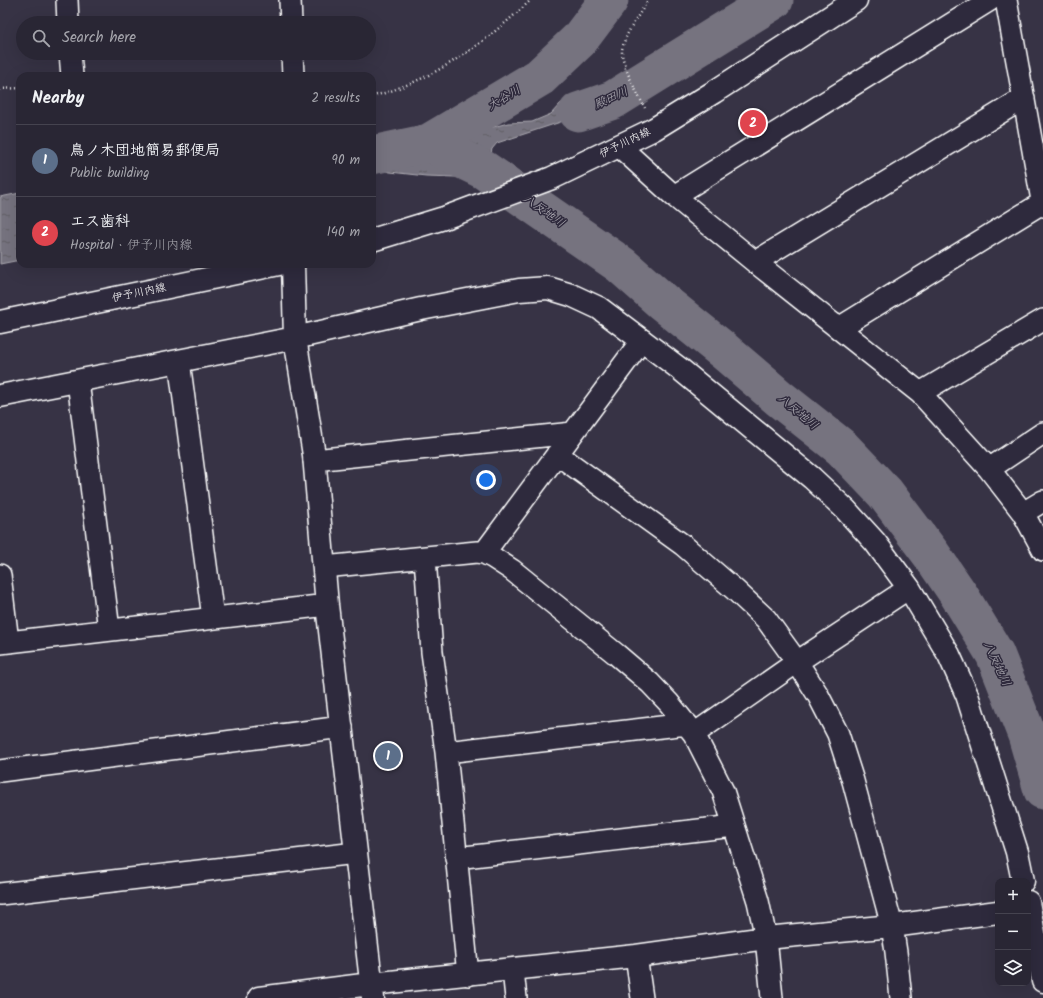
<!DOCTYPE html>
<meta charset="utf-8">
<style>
:root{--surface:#292634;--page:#353240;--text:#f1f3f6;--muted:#a5a5ac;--line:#45434f;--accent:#bca0f2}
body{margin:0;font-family:Kalam,"Klee One",sans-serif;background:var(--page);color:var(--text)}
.controls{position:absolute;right:12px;bottom:12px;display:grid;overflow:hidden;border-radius:8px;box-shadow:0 4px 16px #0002}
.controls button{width:36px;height:36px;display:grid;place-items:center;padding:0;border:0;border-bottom:1px solid var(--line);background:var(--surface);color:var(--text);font:20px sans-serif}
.you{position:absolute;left:486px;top:480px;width:14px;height:14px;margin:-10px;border:3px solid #fff;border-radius:50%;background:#1a73e8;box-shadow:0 0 0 6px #1a73e833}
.badge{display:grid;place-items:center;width:26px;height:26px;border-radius:50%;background:var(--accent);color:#fff;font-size:13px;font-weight:700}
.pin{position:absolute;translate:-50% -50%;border:2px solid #fff;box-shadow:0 1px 4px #0006}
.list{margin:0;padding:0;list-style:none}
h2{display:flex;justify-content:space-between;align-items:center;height:52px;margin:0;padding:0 16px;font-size:17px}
h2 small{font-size:13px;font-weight:400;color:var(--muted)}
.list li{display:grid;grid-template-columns:26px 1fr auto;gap:12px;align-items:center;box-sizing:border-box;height:72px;padding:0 16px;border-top:1px solid var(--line)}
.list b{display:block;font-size:15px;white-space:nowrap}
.list p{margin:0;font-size:13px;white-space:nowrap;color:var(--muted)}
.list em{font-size:13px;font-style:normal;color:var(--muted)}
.icon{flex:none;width:22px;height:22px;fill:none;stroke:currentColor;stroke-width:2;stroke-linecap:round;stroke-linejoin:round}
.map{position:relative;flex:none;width:1043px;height:998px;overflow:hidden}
.search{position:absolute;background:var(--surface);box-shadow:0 4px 16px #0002;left:16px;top:16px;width:360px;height:44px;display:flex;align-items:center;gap:10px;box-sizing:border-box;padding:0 14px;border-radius:22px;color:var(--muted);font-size:15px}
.panel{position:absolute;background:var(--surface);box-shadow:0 4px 16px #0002;left:16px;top:72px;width:360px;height:196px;border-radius:12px}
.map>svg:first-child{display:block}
</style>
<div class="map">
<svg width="1043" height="998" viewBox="0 0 1043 998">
<defs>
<pattern id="water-ripples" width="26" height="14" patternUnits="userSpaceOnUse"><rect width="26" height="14" fill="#76737f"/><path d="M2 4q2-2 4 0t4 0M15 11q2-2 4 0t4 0" fill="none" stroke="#5f5e63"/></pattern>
</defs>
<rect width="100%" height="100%" fill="#373345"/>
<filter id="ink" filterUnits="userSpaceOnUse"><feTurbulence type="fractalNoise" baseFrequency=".025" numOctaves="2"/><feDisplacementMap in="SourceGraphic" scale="8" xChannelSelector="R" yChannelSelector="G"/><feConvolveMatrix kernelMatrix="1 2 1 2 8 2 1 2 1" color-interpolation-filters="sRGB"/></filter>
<g filter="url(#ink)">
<!-- water -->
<path fill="url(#water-ripples)" stroke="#adabb2" d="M623 87 629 97 615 104 497 143 492 149 490 157 494 165 505 171 484 178 426 176 390 172 372 168V138L394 134 456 135 471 133 508 123 532 122 551 114 561 103 572 97 573 108 605 97Z
M20 193V260L0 264V197Z"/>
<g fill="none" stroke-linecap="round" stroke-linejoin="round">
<!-- river -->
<path stroke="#76737f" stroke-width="39" d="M578 112 613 100 774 0
M443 150 484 170 621 265 663 302 724 351 779 398 842 448 885 493 931 554 959 595 995 654 1027 735 1043 790
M372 155 429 143 540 77 579 40 609 0"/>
<!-- minor casing -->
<g stroke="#fff" stroke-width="24">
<path id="minor" d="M67 0 68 23
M290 0 291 23
M1006 0 1043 206
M70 53 72 76
M292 53 293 76
M619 146 674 196 755 262 920 393 989 469 1023 513 1043 550
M674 196 990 0
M755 262 1024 98
M839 328 1042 203
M179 361 213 618
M78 381 109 630
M920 393 1043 320
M557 454 683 545 735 590 766 619 797 662 818 695 838 734 853 781 892 926 896 952 901 998
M314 460 573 433
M989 469 1043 433
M1023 513 1043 501
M484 553 642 340
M425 558 432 652 446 752 468 975
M324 567 477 552 484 553 492 557 512 570 616 654 650 683 669 703 694 734 723 791 758 901 766 938 772 998
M0 575 8 642
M0 643 327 605
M694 734 797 662 909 588
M446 752 687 724
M0 771 342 727
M456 858 734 826
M0 894 356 853
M636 956 642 998
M513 970 516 998"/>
</g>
<!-- tertiary casing -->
<g stroke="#fff" stroke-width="25">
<path id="tertiary" d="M293 264 295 338 314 455 327 605 373 998
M0 396 295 338 421 309 519 290 548 288 571 295 599 308 680 369 812 478 845 509 875 542 909 588 949 655 967 695 1017 852 1023 881
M1028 902 1043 981
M259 998 371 984 636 956 766 938 892 926 998 912"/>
</g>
<!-- primary casing -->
<g stroke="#fff" stroke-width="25">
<path id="primary" d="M372 240 444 218 552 178 654 129 714 92 856 0
M0 322 279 264"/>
</g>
<!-- path -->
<path stroke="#fff" stroke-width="2.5" stroke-dasharray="1 3" stroke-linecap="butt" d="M0 89 20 88
M372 96C384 94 393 90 404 86 453 67 493 35 531 0
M645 108C638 95 621 64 622 50 624 35 640 14 648 0"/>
<!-- minor -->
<use href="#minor" stroke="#2f2a3d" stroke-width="21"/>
<!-- tertiary -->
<use href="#tertiary" stroke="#2f2a3d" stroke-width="22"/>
<!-- primary -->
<use href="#primary" stroke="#2f2a3d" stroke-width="22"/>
</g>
</g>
<g text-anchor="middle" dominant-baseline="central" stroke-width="3" stroke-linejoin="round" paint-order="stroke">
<!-- street labels -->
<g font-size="11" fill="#fff" stroke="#2f2a3d">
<text transform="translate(625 143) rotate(-26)">伊予川内線</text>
<text transform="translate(139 293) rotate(-12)">伊予川内線</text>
</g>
<!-- water labels -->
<g font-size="12" font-style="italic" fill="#b4b2b9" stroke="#2f2a3d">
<text transform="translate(504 98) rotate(-31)">大谷川</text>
<text transform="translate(611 98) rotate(-25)">殿田川</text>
<text transform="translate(544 211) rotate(35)">八反地川</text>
<text transform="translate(798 412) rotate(40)">八反地川</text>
<text transform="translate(997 664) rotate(65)">八反地川</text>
</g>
</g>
</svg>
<div class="controls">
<button>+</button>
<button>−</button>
<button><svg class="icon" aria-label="layers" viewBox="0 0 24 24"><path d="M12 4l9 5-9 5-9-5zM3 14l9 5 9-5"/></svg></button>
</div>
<div class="you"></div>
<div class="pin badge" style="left:388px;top:756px;background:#5c6f8a">1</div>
<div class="pin badge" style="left:753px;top:123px;background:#e0444e">2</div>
<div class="search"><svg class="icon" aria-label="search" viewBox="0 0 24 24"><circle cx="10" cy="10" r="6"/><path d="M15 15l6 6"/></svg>Search here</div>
<section class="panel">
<h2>Nearby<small>2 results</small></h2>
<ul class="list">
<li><span class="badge" style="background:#5c6f8a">1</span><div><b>鳥ノ木団地簡易郵便局</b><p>Public building</p></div><em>90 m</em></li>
<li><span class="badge" style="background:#e0444e">2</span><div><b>エス歯科</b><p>Hospital · 伊予川内線</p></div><em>140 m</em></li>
</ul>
</section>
</div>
